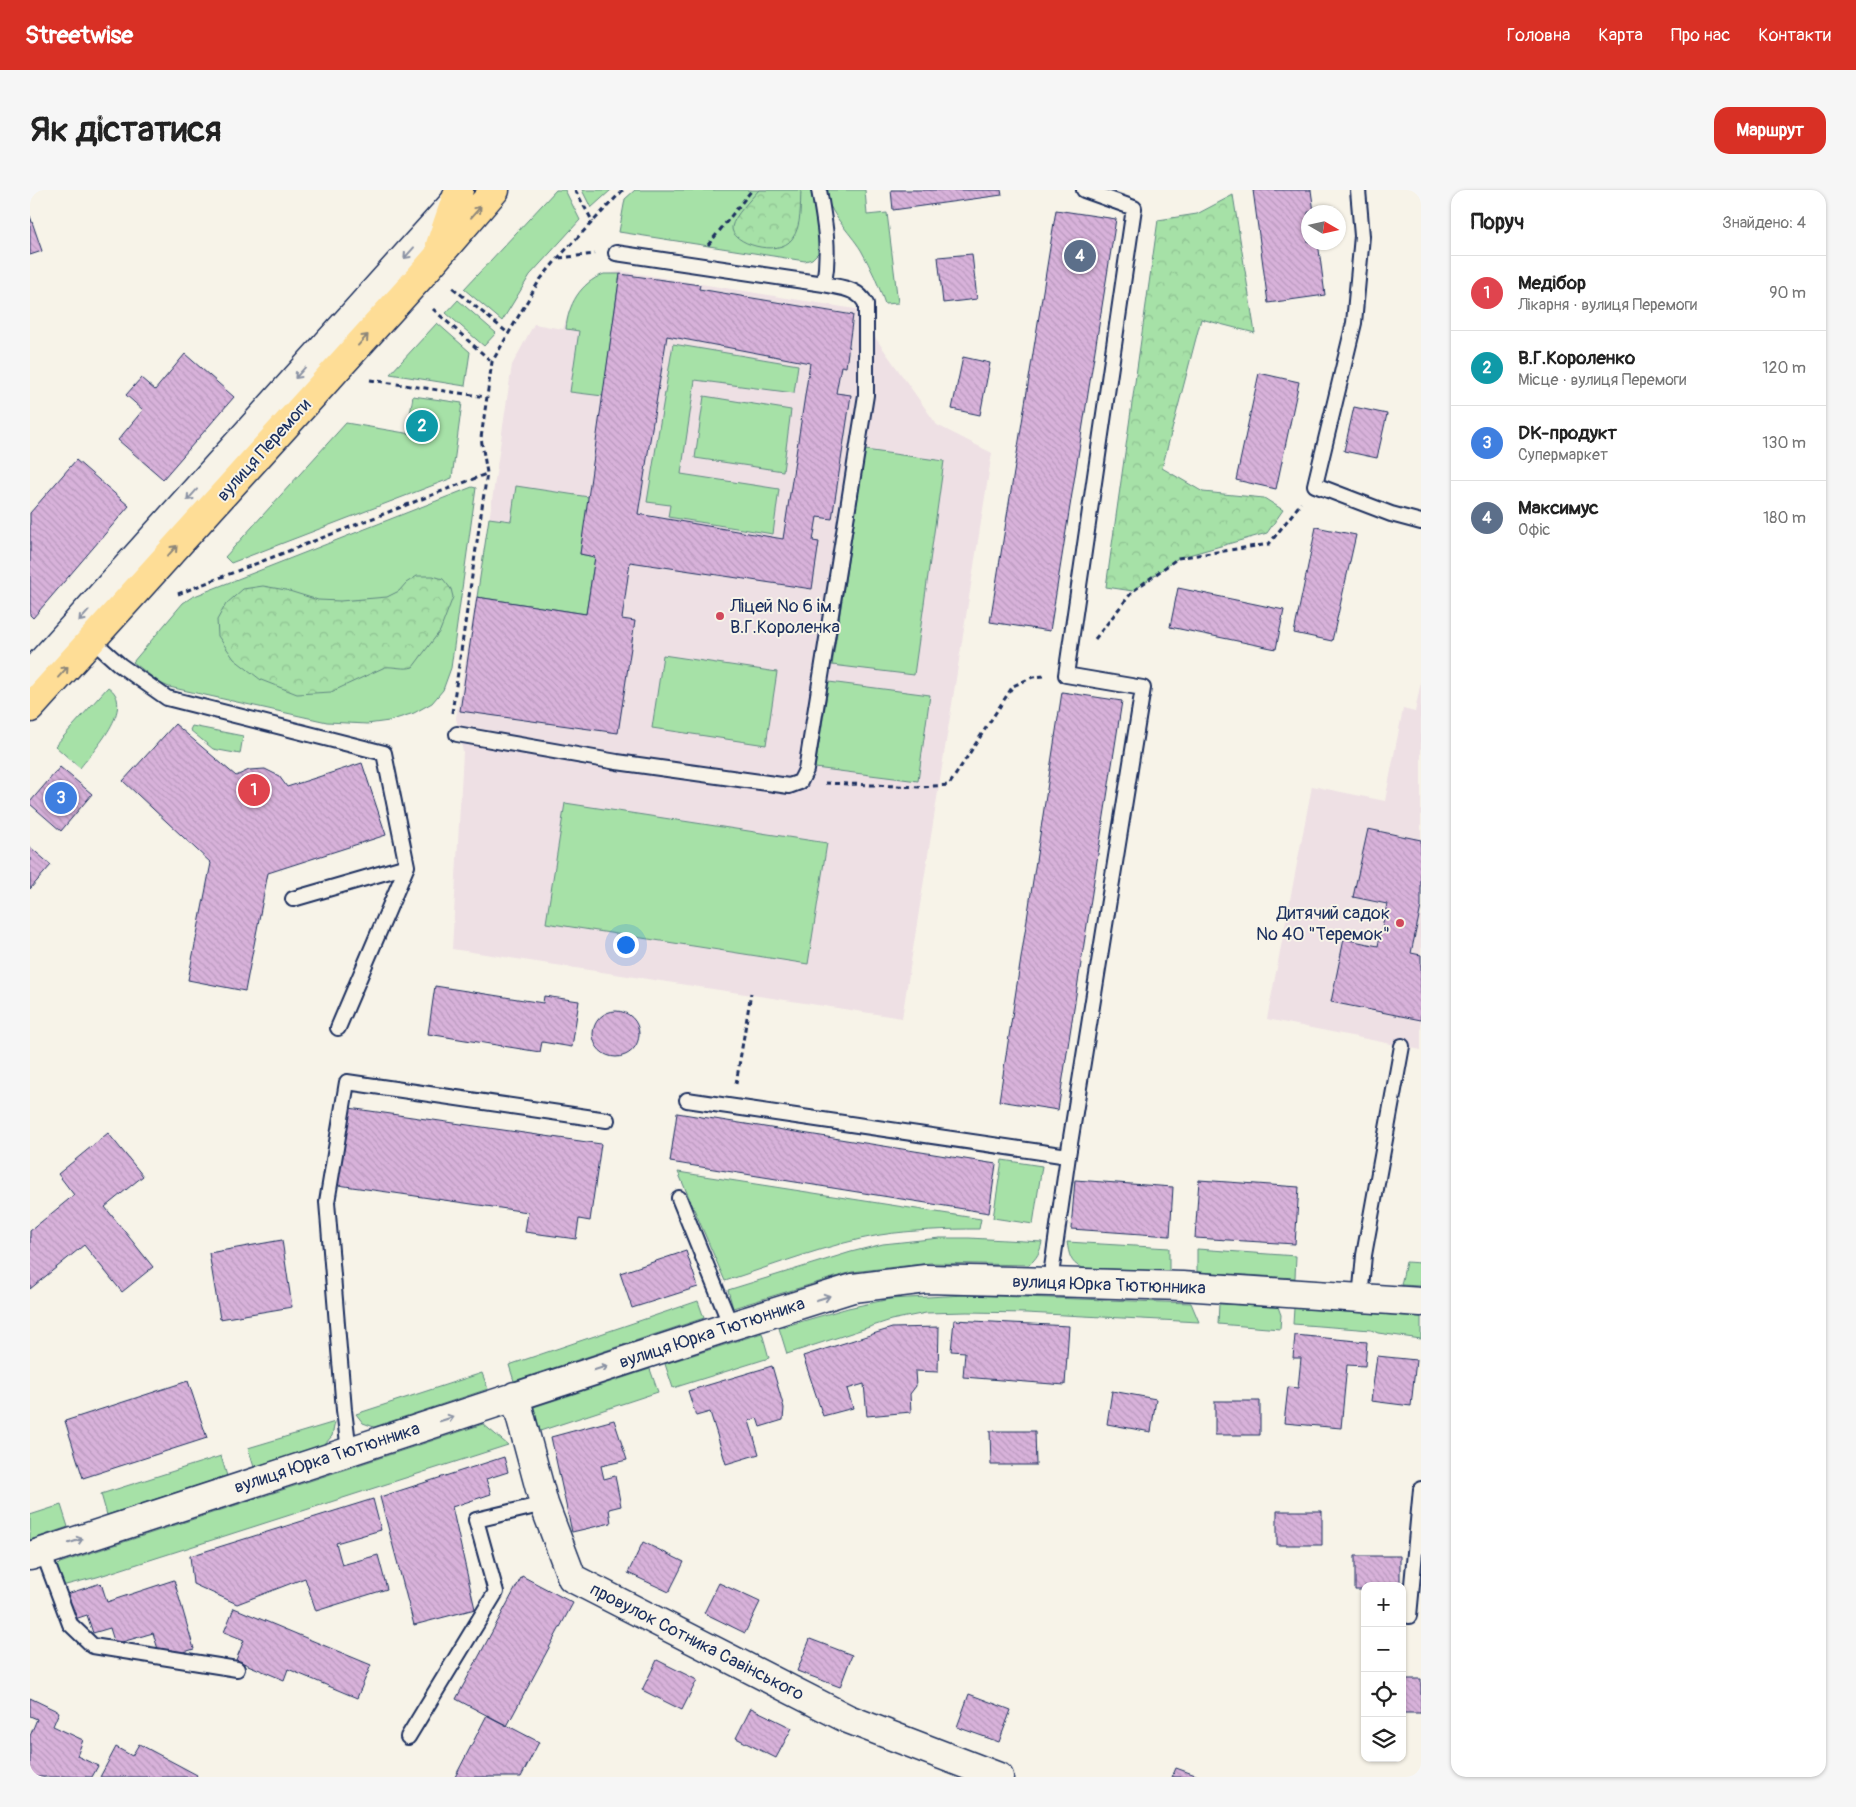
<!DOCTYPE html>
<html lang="uk">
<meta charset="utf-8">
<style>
:root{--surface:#fff;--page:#f6f6f6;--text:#222;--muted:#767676;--line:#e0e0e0;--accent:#d93025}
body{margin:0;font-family:Pangolin,sans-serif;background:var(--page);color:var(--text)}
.controls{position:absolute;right:15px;bottom:15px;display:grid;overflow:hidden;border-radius:10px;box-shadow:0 1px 4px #0004}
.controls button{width:45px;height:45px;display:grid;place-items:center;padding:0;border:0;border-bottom:1px solid var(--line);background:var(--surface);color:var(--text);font:25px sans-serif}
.compass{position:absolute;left:1271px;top:15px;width:45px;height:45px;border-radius:50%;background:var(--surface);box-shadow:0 1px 4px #0004;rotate:99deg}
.you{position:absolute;left:595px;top:754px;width:18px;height:18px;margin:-12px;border:4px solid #fff;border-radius:50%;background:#1a73e8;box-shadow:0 0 0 8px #1a73e833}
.badge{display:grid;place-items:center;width:32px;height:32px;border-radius:50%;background:var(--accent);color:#fff;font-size:16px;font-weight:700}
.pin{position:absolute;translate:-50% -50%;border:2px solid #fff;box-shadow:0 1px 5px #0006}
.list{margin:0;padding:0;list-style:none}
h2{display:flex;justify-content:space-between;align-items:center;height:65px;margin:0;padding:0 20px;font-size:21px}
h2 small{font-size:16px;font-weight:400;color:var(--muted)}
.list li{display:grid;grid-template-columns:32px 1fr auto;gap:15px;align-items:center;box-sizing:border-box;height:75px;padding:0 20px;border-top:1px solid var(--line)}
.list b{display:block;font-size:19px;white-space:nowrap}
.list p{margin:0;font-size:16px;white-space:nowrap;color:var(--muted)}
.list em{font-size:16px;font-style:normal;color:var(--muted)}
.icon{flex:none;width:28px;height:28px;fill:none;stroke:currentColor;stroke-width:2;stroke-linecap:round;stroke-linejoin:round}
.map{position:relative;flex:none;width:1391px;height:1587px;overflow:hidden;border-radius:15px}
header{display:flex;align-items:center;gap:30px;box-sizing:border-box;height:70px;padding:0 25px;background:var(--accent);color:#fff}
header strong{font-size:24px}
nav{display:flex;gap:28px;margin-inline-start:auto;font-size:18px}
.intro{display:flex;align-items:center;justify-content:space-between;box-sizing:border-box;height:120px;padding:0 30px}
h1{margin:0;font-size:35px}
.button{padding:12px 22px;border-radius:15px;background:var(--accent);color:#fff;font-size:18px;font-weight:700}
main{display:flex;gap:30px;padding:0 30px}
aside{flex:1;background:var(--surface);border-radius:15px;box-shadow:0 1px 4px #0004}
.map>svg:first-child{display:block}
</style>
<header>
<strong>Streetwise</strong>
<nav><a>Головна</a><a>Карта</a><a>Про нас</a><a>Контакти</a></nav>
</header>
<div class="intro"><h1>Як дістатися</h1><a class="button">Маршрут</a></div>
<main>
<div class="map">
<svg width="1391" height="1587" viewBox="0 0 1391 1587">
<defs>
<pattern id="forest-crowns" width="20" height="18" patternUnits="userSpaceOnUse" patternTransform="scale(1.25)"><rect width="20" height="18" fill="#a6e1a7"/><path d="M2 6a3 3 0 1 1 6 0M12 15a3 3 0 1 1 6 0" fill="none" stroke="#8ec192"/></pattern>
<pattern id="building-back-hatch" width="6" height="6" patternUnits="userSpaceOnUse" patternTransform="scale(1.25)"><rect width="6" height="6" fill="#d8b2da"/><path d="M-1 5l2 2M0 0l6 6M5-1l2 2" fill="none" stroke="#b999be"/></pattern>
</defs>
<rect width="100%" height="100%" fill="#f7f3e8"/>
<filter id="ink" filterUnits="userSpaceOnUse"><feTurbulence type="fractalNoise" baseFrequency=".02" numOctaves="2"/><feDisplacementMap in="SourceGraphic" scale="10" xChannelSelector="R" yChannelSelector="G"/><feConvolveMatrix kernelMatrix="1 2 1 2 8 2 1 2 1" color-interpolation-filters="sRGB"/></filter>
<g filter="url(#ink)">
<!-- built -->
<path fill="#eee0e4" d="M591 81 825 119 907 235 962 263 872 828 422 759 433 562 426 528 460 324 482 175 504 134 533 139 541 115 556 94 564 88Z
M1391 491V860L1237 829 1282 596 1355 611 1373 519 1385 522Z"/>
<!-- green -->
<path fill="#a6e1a7" stroke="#608882" d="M526 0H535L550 30 500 85 472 131 434 99Z
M552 0H581L561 18Z
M605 0H781L790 49 789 62 782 69 775 71 589 42 595 9Z
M795 0H835L837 25 857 23 868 113 855 114C849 95 841 78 831 60 819 41 799 24 795 0Z
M574 84H590L573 206 540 202 549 141 536 139C538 115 550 93 574 84Z
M428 110 466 143 454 156 416 123Z
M407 133 440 162 435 196 360 184Z
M643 154 768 175 764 203 665 190 651 284 749 299 743 344 638 327 640 315 617 312Z
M383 206 432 213 422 288 201 373 195 367 316 233 399 247 402 229 380 225Z
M674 206 761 220 753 281 665 268Z
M835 260 914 271 884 485 802 475Z
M486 296 559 307 550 364 565 367 556 424 447 407 459 328 481 331Z
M442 297 446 298 421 478 413 500 402 513 384 523 359 531 337 534 297 532 139 497 130 493 103 472 153 413 162 407Z
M633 465 747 482 736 555 622 538Z
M799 492 900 505 888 591 785 578Z
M78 497C107 516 63 561 50 578L25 556Z
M162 536 213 546 210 564 183 559 160 540Z
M535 613 797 653 778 774 516 733Z
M972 970 1012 976 1003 1034 963 1028Z
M648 982 951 1029 949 1039C916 1039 883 1040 850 1045 799 1054 745 1075 695 1091Z
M910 1048H939L1012 1052C1010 1062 1007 1068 999 1075L900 1073 822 1082 703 1118 698 1100 821 1062 853 1054Z
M1037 1052 1139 1058V1081L1052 1078C1040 1073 1039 1064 1037 1052Z
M1167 1059 1266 1066 1265 1088 1167 1082Z
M1376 1072 1391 1073V1096L1371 1095Z
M935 1105 1161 1113 1169 1132 996 1123 937 1122 896 1123 861 1130 757 1164 749 1138 818 1118 860 1109Z
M668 1111 674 1128 484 1191 479 1175Z
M1189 1114 1248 1117 1251 1125 1250 1139 1188 1134Z
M1264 1118 1391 1127V1149L1348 1143 1341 1140 1263 1134Z
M732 1143 739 1168 643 1198 635 1174Z
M620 1179 628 1202 510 1241 504 1217Z
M452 1183 458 1199 344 1237 333 1233 326 1224Z
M305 1232 302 1246 295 1254 224 1277 218 1258Z
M453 1234 478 1255 67 1387 28 1397 26 1377 30 1373Z
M191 1266 197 1286 77 1325 71 1304Z
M31 1315 38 1337 0 1350V1325Z"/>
<!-- forest -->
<path fill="url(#forest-crowns)" stroke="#608882" d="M729 0H771C770 15 772 36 762 49 748 68 700 53 702 37 704 26 721 9 729 0Z
M1203 5 1225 143 1171 129 1132 278 1173 302 1234 308 1253 320 1237 343 1148 368 1103 401 1076 397 1128 30 1167 24Z
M387 386H403L413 389 421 399 423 407 410 441 383 477C374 480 364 476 355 477L301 502 267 504 231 490 204 469 188 446 187 430 196 414 213 399 233 396 256 400 288 410 310 411 357 407 369 401 376 393Z"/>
<!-- building -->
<path fill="url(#building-back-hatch)" stroke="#1b2f5e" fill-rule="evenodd" d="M861 0H971L972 5 863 20Z
M1223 0H1281L1284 22H1278V52H1288L1295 105 1238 113Z
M1026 20 1086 29 1020 441 960 432Z
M0 26 12 61 0 65Z
M942 64 947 109 913 113 908 67Z
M590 84 670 95 669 99 823 125 816 177 811 176 806 203 821 205 802 329 787 327 783 351 789 352 782 399 600 372 592 429 605 431 588 543 430 521 447 407 556 424 565 367 550 364ZM637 146 780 173 753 349 608 324Z
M155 164 204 207 133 289 88 250 113 220 96 205 111 188 125 200Z
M933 167 960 173 950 225 922 219Z
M1229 183 1269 192 1246 299 1206 290Z
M1324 217 1357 224 1347 268 1314 261Z
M46 270 99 316 3 428 0 425V323Z
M1286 337 1326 345 1302 451 1264 443Z
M1148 398 1254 420 1246 459 1140 437Z
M1032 502 1092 511 1028 920 969 911Z
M145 534 206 586 219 580 235 579 249 586 257 597 332 573 356 645 238 683 215 801 158 790 181 673 93 591Z
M30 577 62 604 31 641 0 614V612Z
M1338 639 1391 650V717L1381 763 1391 765V830L1301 812 1314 749 1348 756 1357 714 1323 707Z
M0 657 21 675 0 699Z
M405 796 513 813 514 806 549 811 542 857 512 852 510 862 398 844Z
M563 844a23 23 0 1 1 46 0a23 23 0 1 1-46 0Z
M319 918 571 954 560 1031 549 1029 546 1049 495 1042 498 1022 308 995Z
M647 923 966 974 959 1023 640 972Z
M78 943 113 986 75 1017 123 1077 92 1102 54 1055 0 1099V1041L44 1005 28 984Z
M1045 990 1143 997 1140 1046 1041 1039Z
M1169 990 1269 997 1265 1054 1165 1048Z
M252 1050 262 1117 190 1129 179 1063Z
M656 1061 668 1097 602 1118 590 1083Z
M924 1130 1039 1136 1035 1195 933 1187 935 1162 921 1161Z
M909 1137 908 1182 885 1181 886 1196 880 1204 881 1222 837 1226 834 1194 817 1199 823 1218 793 1226 773 1166 862 1138Z
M1265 1145 1337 1152 1335 1176 1317 1175 1311 1238 1254 1233 1258 1197 1268 1198 1271 1168H1263Z
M1347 1166 1386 1170 1381 1216 1341 1211Z
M742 1176 754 1218 753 1230 730 1237 727 1228 719 1231 729 1264 696 1274 680 1222 666 1226 658 1201Z
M158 1191 177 1248 53 1288 35 1231Z
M1082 1201 1126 1209 1121 1242 1077 1234Z
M1185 1211H1230V1245H1185Z
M584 1230 597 1270 571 1276 574 1289 585 1286 591 1316 579 1319 581 1333 542 1342 521 1247Z
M960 1241H1005L1006 1275H961Z
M474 1267 478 1282 456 1289 461 1304 422 1317 445 1419 384 1435 350 1307Z
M343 1309 351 1340 306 1353 312 1375 348 1365 357 1399 286 1421 275 1388 207 1414 163 1394 160 1366Z
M1247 1321H1292V1355H1247Z
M613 1352 654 1372 639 1402 598 1383Z
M1325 1366H1370V1396H1335V1400H1325Z
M492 1386 543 1413 477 1536 426 1509Z
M144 1390 164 1459 131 1469 123 1443 85 1454 80 1438 63 1443 57 1425 42 1430 34 1405 71 1393 77 1412Z
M689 1393 730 1412 715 1443 674 1423Z
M204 1418 341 1475 327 1508 258 1479 254 1490 206 1470 214 1450 194 1442Z
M780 1449 822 1465 810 1497 767 1481Z
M627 1470 667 1490 652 1520 612 1500Z
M1372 1489H1391V1523H1372Z
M939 1504 981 1520 969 1552 927 1537Z
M0 1508 29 1522 23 1536 53 1550 47 1566 68 1576 62 1587 31 1586 30 1587H0V1546L7 1529 0 1526Z
M721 1518 762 1538 746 1568 706 1548Z
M457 1525 509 1552 491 1587H425Z
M109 1554 167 1585 166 1587H70L86 1557 102 1566Z
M1146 1578 1171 1587H1142Z"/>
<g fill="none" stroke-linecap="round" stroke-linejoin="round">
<!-- service casing -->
<g stroke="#1b2f5e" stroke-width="18">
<path id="service" d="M1328 0 1332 46 1324 133 1285 295 1361 324 1391 332
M586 63 794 94C800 59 795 34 789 0
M62 450 90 475 137 508 354 563 377 676 263 709
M427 544 587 572 759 596 770 592 776 580 836 205V114C828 98 811 98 794 94
M308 838 377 676
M657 910 1038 966
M649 1008 701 1136
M1020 1092 1038 966 1113 498 1036 485 1104 18 1054 0
M1330 1109 1334 1065 1372 856
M319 1261 314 1220 297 1012 317 892 577 930
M13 1362 40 1434 63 1456 207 1479
M1379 1426 1391 1299
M378 1547 466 1402 446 1330 514 1314"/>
</g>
<!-- minor casing -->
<g stroke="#1b2f5e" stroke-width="31">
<path id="minor" d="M0 485 427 9
M485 1206 514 1314 542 1388 818 1529 969 1587
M0 1366 701 1136 823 1098 896 1089 1020 1092 1152 1096 1391 1112"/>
</g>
<!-- primary casing -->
<g stroke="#1b2f5e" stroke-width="31">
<path id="primary" d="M410 55 429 0
M0 518 390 87 465 0"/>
</g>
<!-- path -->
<path stroke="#1b2f5e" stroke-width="3" stroke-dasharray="5 4" stroke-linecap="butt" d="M545 0 563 32
M678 55 722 0
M529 68 565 64
M423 98 479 144
M403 119 462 172
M340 190 456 207
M148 404 456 284
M1065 449 1103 401 1148 368 1239 354 1271 313
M422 523 457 283 451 248 462 172 509 91 528 68 593 0
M795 593 890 597 919 595 983 496 1003 487 1015 486
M706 894 721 803"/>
<!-- service -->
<use href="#service" stroke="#f7f3e8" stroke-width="14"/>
<!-- minor -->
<use href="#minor" stroke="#f7f3e8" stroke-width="28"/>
<!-- primary -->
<use href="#primary" stroke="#fedd96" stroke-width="28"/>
</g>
<!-- one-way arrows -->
<defs><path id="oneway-shaft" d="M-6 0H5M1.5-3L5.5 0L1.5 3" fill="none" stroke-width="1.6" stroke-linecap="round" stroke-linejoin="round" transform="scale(1.25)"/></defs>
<g stroke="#8c867a">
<use href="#oneway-shaft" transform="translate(446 22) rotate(-49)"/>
<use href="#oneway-shaft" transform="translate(333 150) rotate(-48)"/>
<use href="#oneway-shaft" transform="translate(142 361) rotate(-48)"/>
<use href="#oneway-shaft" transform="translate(33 482) rotate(-48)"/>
</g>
<g stroke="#8991a3">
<use href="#oneway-shaft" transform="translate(379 63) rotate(132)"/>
<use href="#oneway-shaft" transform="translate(270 183) rotate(132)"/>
<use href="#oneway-shaft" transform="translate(162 305) rotate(132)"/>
<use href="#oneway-shaft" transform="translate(54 426) rotate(132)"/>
<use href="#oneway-shaft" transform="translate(793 1108) rotate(-17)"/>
<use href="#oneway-shaft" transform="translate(571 1178) rotate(-18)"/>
<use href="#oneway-shaft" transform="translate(417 1229) rotate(-18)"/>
<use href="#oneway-shaft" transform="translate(46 1351) rotate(-18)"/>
</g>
</g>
<!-- markers -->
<g fill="#d1495b" stroke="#f7f3e8" stroke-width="2">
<circle cx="690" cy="426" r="5"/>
<circle cx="1370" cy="733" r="5"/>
</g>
<g text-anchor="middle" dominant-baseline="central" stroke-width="4" stroke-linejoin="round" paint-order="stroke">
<!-- street labels -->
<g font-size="18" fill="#1b2f5e" stroke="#f7f3e8">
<text transform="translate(234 260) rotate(-48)">вулиця Перемоги</text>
<text transform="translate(1079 1095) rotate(2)">вулиця Юрка Тютюнника</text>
<text transform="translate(682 1143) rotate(-18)">вулиця Юрка Тютюнника</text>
<text transform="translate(297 1268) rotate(-18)">вулиця Юрка Тютюнника</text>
<text transform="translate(667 1452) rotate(27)">провулок Сотника Савінського</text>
</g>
<!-- poi labels -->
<g font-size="18" fill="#1b2f5e" stroke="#f7f3e8" text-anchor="start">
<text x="700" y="416">Ліцей № 6 ім.<tspan x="700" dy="21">В.Г.Короленка</tspan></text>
<text x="1360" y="723" text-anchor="end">Дитячий садок<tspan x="1360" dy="21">№ 40 "Теремок"</tspan></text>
</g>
</g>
</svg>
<div class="controls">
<button>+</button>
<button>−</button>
<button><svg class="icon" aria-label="locate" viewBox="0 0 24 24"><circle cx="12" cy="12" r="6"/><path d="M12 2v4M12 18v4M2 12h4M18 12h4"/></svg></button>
<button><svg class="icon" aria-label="layers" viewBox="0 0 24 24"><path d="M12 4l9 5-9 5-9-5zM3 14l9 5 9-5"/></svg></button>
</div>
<svg class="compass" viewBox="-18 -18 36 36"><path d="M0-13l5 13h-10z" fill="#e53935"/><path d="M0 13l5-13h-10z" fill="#767676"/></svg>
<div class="you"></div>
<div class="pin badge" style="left:224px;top:600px;background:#e0444e">1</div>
<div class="pin badge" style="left:392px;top:236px;background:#0f9aa8">2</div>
<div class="pin badge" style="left:31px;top:608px;background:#3f7fe0">3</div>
<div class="pin badge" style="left:1050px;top:66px;background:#5c6f8a">4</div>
</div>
<aside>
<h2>Поруч<small>Знайдено: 4</small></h2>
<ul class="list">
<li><span class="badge" style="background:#e0444e">1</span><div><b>Медібор</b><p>Лікарня · вулиця Перемоги</p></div><em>90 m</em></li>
<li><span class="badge" style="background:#0f9aa8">2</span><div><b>В.Г.Короленко</b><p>Місце · вулиця Перемоги</p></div><em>120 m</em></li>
<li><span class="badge" style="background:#3f7fe0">3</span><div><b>DK-продукт</b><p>Супермаркет</p></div><em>130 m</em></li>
<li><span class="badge" style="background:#5c6f8a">4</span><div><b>Максимус</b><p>Офіс</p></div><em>180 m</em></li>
</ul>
</aside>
</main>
